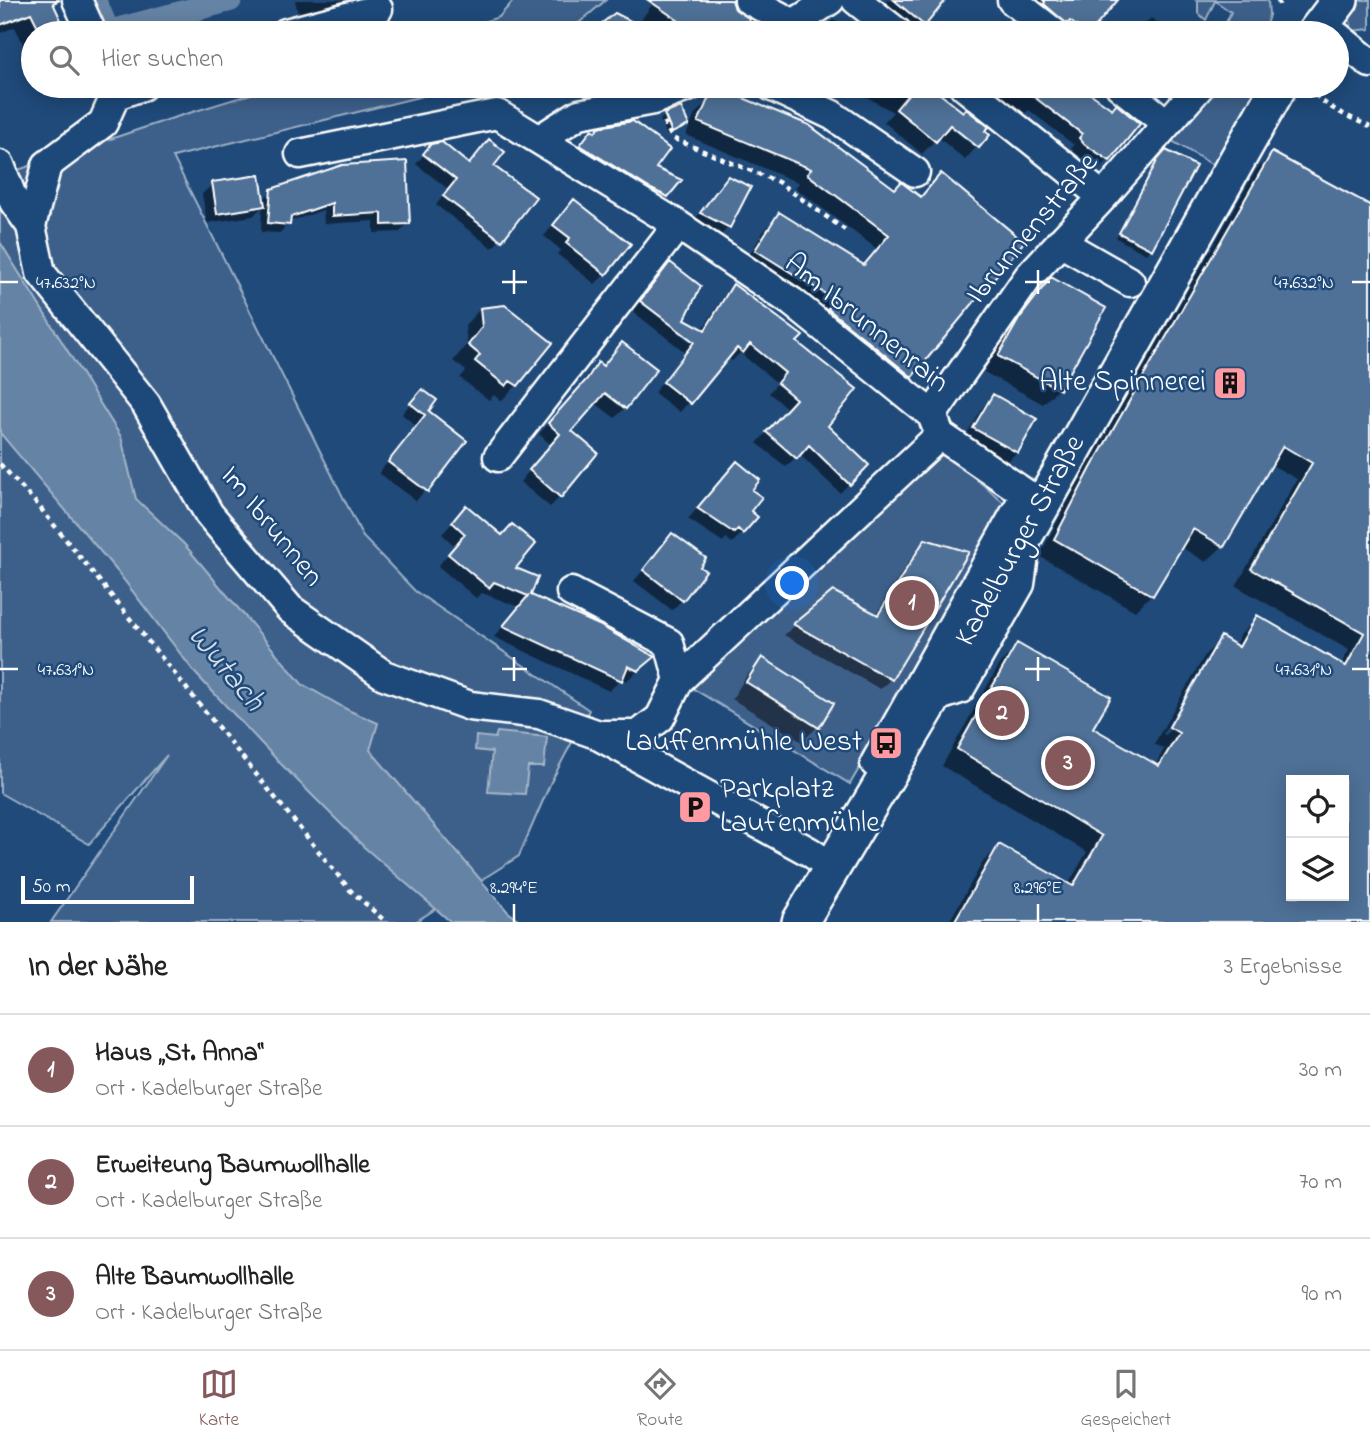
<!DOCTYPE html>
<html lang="de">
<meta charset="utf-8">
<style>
:root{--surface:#fff;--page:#f6f6f6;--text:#222;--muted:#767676;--line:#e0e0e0;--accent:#85585c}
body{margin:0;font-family:"Indie Flower",sans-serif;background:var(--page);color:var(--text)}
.controls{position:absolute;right:21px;bottom:21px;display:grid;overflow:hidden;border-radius:0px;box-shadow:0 4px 18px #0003}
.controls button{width:63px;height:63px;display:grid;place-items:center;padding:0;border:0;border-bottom:2px solid var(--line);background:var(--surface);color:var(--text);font:35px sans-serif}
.scale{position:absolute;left:21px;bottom:18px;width:173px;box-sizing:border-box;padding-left:7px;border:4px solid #fff;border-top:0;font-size:19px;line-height:24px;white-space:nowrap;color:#fff;-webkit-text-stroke:5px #1f4a7a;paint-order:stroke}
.you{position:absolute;left:793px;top:584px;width:24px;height:24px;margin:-18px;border:5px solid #fff;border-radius:50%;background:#1a73e8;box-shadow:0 0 0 10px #1a73e833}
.badge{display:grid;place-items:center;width:46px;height:46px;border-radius:50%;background:var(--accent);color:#fff;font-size:23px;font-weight:700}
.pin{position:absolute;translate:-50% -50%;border:4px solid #fff;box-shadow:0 2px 7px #0006}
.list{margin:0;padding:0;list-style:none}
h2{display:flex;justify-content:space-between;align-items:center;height:91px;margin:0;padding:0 28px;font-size:30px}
h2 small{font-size:23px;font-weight:400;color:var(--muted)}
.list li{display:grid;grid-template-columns:46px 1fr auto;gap:21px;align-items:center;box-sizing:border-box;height:112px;padding:0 28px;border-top:2px solid var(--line)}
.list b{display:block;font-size:26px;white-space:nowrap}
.list p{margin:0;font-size:23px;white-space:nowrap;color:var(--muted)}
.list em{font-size:23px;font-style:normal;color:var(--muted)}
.icon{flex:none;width:38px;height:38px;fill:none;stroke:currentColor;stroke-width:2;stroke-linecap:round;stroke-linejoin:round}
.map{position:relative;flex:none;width:1370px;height:922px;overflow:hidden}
.search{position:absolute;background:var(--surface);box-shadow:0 4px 18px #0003;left:21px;right:21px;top:21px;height:77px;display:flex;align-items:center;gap:18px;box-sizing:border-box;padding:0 24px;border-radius:38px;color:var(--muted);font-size:26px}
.sheet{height:427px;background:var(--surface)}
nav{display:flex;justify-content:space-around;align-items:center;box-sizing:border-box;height:98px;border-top:2px solid var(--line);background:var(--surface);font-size:19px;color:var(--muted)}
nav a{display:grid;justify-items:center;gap:4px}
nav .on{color:var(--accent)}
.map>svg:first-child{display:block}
</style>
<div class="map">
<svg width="1370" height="922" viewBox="0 0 1370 922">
<rect width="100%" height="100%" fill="#1f4a7a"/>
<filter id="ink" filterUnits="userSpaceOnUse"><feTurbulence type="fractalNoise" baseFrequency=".0143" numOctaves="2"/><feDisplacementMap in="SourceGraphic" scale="14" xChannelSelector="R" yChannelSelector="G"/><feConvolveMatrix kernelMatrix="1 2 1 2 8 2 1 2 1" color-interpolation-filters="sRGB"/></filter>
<g filter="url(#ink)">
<!-- green -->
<path fill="#3c618b" stroke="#9eb0c5" stroke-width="2" d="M514 0H606L567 33H448L499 17Z
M1196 0H1268L1269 15 1264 32 1229 33 1222 31 1231 12 1215 1 1206 20 1198 13V3Z
M1354 0H1370V29L1352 31 1350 20Z
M277 86H464L173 157 363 537 415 591 589 710 551 782 519 856 415 922H51L167 755 89 844 0 793V176L173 118Z
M1218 86H1259L1213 165 1167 138 1207 94Z
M940 448 1010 508 850 784 684 683Z"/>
<!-- water -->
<path fill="#6583a4" stroke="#a3b5c8" stroke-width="2" d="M0 242 121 437 136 499 184 544 302 684 350 711 378 723 370 750 508 912 522 922H451L364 847 280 763 196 674 117 571 0 433Z
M497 732 547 737 544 767H528L525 794 488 792 492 752 475 750 476 736 495 738Z"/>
<!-- shadow -->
<path fill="#0007" fill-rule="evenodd" d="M0 0H54L51 3 65 33H33V64L15 27 0 33Z
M295 0H373L299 19Z
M649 0H714L735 15 723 33H592L615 15 637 26 653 3Z
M868 0H944L914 33Z
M1015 0H1116L1088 33H1063Z
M1151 18 1172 33H1136Z
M833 20 857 33H820Z
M998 21 1013 33H986Z
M1180 26 1189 33H1174Z
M592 86H627L612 98 603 100Z
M848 86H928L987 135 965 160 938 137 922 154 884 122 893 112ZM945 118 976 143 973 146 942 120Z
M978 86H1078L1135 128 1099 170 1075 153 1071 148 1074 145 1029 110 1024 114 1007 102 999 110Z
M1133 86H1169L1153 103Z
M709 100 894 191 920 198 941 175 1021 243 897 389 743 264 766 228 780 214 863 266 877 249 795 188 799 183 686 135 695 114Z
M665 115 687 125 667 136 660 120Z
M595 134 653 168 667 196 658 205 573 155 584 140Z
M432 146 468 165 492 166 500 240 492 248 436 205 448 189 416 164Z
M1166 152 1194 167 1150 249 1146 254 1116 238 1154 166Z
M1272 154 1370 208V922H949L983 862 999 846 1068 885 1087 852 942 766 1001 662 1018 646 1090 729 1155 766 1164 749 1154 744 1205 655 1221 639 1234 646 1241 634 1257 618 1341 665 1349 650 1236 586 1297 479 1270 464 1223 546 1206 562 1181 547 1151 595 1135 611 1039 556 1076 486 1256 170ZM1208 655H1212L1166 735 1163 734ZM1291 780H1344V896H1291Z
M343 167 408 223 400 232 374 233V221L324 224 323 210 289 222 280 233 261 232 262 207 253 216 207 223 202 194 213 184 262 200 272 191Z
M729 178V227L719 237 691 224Z
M564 212 605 274 595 284 557 254 561 250 544 236Z
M661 274 683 319 702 330 724 296 733 287 795 343 826 426 867 465 840 493 799 454 786 467 757 443 788 409 769 393 777 383 740 353 732 361 727 357 680 412 654 393 685 352 632 311ZM676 331 685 333 702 346 699 349Z
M1051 279 1104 308 1058 389 1043 404 984 372 1005 336 1036 294Z
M480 309 517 385 501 401 494 395 489 400 460 378 466 371 453 361 467 344 465 325Z
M622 344 625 408 615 418 594 402 570 431 560 497 550 507 520 482 551 445 539 434 577 391 588 374 598 364 602 367Z
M993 396 1035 420 1017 452 1006 463 964 439 983 407Z
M412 401 465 442 416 501 379 473 416 426 402 414Z
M727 473 750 490 748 511 742 533 732 543 726 538 723 542 688 519Z
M466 508 513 569 529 596 642 668 626 681 621 679 609 691 494 637 519 607 482 593 476 598 438 566 455 546 442 534Z
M673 535 682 600 672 610 634 581Z
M926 541 891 679 880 689 784 635 833 593 875 616 915 552Z
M762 660 817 727 802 742 732 699 747 675Z"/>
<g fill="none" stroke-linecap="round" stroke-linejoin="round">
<!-- canal -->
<path stroke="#6583a4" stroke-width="24" d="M98 8 108 32 230 0"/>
</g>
<!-- building -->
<path fill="#507197" stroke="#fff" stroke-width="2" fill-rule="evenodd" d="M0 0H60L53 3 67 33H41L31 13 0 25Z
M648 0H732L735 9 750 19 743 33H697Z
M894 0H946L925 26Z
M1043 0H1118L1090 33H1086L1070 21 1067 24 1044 4 1045 2Z
M615 13 654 33H589Z
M714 86 809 125 895 189 901 182 921 197 941 173 1024 242 912 377 828 309 835 300 755 250 779 212 864 265 889 235 807 174 811 169 698 122Z
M915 86H930L963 112 966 109 989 127 985 131 990 135 979 148 950 125 936 142 896 109Z
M1020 86H1080L1112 109 1116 104 1140 124 1110 161 1084 144 1079 138 1082 134Z
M681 107 689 125 672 133 664 114Z
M633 121 670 149 656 168 682 180 668 197 649 188 580 145 592 129 595 132 599 127Z
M489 139 505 152 494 166 536 197 502 241 443 196 456 180 423 154 431 144 442 142 469 164Z
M1166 150 1196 166 1152 250 1119 233 1158 159Z
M1272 152 1370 205V922H954L999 844 1073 886 1102 836 957 749 1017 643 1111 697 1093 728 1159 766 1179 733 1169 727 1221 636 1239 647 1257 615 1346 666 1364 633 1251 569 1312 463 1283 446 1224 547 1193 529 1153 596 1054 539 1091 468ZM1291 780H1344V896H1291Z
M407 161 410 224 382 225V213L332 216V203L291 217 290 225 268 223 271 189 342 165Z
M260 175 265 206 217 214 212 182Z
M728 176 751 187 730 228 700 213Z
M574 199 631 244 606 275 566 243 570 238 553 225Z
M670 262 701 286 685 319 705 330 733 284 803 336 797 342 857 389 828 426 869 465 850 485 809 445 797 459 766 432 796 399 777 383 785 373 750 344 743 353 737 348 691 404 663 382 694 342 640 301Z
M1051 277 1106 308 1060 390 998 356 1019 319Z
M505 305 553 343 518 386 510 381 506 386 475 361 480 355 468 345 482 327 480 308Z
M622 342 657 369 626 409 605 393 572 431 598 453 561 498 529 470 560 434 548 423 587 379 598 362 603 366Z
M422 389 437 400 429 411 467 441 428 492 388 462 425 415 410 403Z
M993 394 1037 419 1018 453 973 428Z
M737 461 760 480 752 490 762 497 751 511 758 517 743 534 738 529 734 533 697 508Z
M466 505 502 535 512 524 536 544 516 568 538 577 531 595 599 625 655 657 638 671 628 666 622 681 503 626 528 596 494 582 489 588 448 554 465 534 452 522Z
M672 533 706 558 700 567 706 571 683 601 643 570Z
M925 539 969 552 892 680 793 624 833 591 878 615Z
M762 657 834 703 819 728 746 682Z"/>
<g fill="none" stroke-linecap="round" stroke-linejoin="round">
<!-- minor casing -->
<g stroke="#fff" stroke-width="33">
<path id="minor" d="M77 0 92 33
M749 0 794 24
M856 0 898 33
M1012 0 1054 33
M286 33 378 9
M780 33 830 0
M1337 36 1370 63
M116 86 118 89 103 123 47 165 31 226 41 273 146 404 209 514 290 609 384 675 470 706 539 714 599 735H638L660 718 679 680 940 435
M771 86 832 115 915 172
M964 86 1103 197
M1120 86 1166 123
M116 95 142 86
M540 139 579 114 653 100 690 86
M300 154 497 114 678 225 792 302 932 415 940 435 1026 494 1043 501
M0 165 14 202 31 226
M1060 242 1130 282
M932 415 1029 276 1103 197 1200 86
M498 457 678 225
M571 592 669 643 679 680
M933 698 960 689 1020 584 1026 540
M601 737 810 852 833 868
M875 763 1026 494"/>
</g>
<!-- major casing -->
<g stroke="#fff" stroke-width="40">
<path id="major" d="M1315 33 1340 0
M800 922 933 698 1279 86"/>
</g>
<!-- path -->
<path stroke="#fff" stroke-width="4.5" stroke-dasharray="5 5" stroke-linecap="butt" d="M1278 0 1280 9
M1310 86C1319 106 1351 117 1370 127
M664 122 672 138 778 182 845 230
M0 464 37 504 350 890 386 922"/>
<!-- minor -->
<use href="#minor" stroke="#1f4a7a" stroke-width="28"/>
<!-- major -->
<use href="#major" stroke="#1f4a7a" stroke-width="35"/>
</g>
</g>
<!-- ticks -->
<path fill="none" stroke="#fff" stroke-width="2.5" d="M514 270V294M1038 270V294M0 282H18M502 282H527M1025 282H1050M1352 282H1370M514 657V681M1038 657V681M0 669H18M502 669H527M1025 669H1050M1352 669H1370M514 904V922M1038 904V922"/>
<!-- icons -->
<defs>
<g id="building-square" transform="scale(1.75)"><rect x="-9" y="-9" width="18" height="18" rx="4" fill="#ff9aa2" stroke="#1f4a7a"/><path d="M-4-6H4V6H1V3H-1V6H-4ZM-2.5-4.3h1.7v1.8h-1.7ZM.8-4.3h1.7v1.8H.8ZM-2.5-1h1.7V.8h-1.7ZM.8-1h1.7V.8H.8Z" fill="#111"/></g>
<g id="bus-square" transform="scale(1.75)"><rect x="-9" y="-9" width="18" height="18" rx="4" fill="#ff9aa2" stroke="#1f4a7a"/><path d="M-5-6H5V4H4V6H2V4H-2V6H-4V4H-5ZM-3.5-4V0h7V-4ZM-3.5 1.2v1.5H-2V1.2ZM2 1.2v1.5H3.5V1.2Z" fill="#111"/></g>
<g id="parking-square" transform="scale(1.75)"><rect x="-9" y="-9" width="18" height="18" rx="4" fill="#ff9aa2" stroke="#1f4a7a"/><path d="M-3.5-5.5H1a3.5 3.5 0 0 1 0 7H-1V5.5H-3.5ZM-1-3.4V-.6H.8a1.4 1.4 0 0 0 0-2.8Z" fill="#111"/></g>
</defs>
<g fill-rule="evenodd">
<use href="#building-square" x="1230" y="383"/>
<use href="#bus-square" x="886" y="743"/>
<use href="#parking-square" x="695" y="807"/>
</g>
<g text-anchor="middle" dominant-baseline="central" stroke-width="5" stroke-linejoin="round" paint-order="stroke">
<!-- street labels -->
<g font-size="30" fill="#fff" stroke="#1f4a7a">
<text transform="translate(1033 229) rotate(-50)">Ibrunnenstraße</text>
<text transform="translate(866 324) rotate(39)">Am Ibrunnenrain</text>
<text transform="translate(271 527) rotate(51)">Im Ibrunnen</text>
<text transform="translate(1021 541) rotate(-61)">Kadelburger Straße</text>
</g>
<!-- poi labels -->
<g font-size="30" fill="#fff" stroke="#1f4a7a" text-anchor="end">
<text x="1206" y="383">Alte Spinnerei</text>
<text x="862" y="743">Lauffenmühle West</text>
<text x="720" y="790" text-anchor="start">Parkplatz<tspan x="720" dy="34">Laufenmühle</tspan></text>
</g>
<!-- water labels -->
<g font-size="32" font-style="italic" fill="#d8e0e8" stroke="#1f4a7a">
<text transform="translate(225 669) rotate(50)">Wutach</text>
</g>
</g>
<g font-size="18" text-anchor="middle" fill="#fff" stroke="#1f4a7a" stroke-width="5" stroke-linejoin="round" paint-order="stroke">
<text x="66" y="288">47.632°N</text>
<text x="1304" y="288">47.632°N</text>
<text x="66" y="675">47.631°N</text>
<text x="1304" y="675">47.631°N</text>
<text x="514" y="893">8.294°E</text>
<text x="1038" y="893">8.296°E</text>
</g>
</svg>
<div class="controls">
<button><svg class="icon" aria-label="locate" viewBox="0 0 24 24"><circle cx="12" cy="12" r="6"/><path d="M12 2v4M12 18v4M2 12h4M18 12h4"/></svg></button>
<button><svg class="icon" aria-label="layers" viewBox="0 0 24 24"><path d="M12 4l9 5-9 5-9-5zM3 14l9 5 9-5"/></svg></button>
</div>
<div class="scale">50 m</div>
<div class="you"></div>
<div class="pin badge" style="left:912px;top:603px">1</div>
<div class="pin badge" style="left:1002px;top:713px">2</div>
<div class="pin badge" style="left:1068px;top:763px">3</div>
<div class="search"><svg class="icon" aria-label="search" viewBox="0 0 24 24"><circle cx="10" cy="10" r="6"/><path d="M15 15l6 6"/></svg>Hier suchen</div>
</div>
<section class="sheet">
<h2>In der Nähe<small>3 Ergebnisse</small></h2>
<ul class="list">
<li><span class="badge">1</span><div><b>Haus „St. Anna“</b><p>Ort · Kadelburger Straße</p></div><em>30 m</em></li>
<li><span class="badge">2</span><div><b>Erweiteung Baumwollhalle</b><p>Ort · Kadelburger Straße</p></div><em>70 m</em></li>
<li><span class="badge">3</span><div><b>Alte Baumwollhalle</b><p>Ort · Kadelburger Straße</p></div><em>90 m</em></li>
</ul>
</section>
<nav>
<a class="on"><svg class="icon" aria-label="map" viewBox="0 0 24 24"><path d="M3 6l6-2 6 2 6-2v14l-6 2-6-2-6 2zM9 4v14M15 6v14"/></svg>Karte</a>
<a><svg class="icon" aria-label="directions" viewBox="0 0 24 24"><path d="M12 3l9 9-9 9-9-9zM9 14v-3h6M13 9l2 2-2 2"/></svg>Route</a>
<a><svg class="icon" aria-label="saved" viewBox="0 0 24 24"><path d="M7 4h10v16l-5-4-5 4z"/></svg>Gespeichert</a>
</nav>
